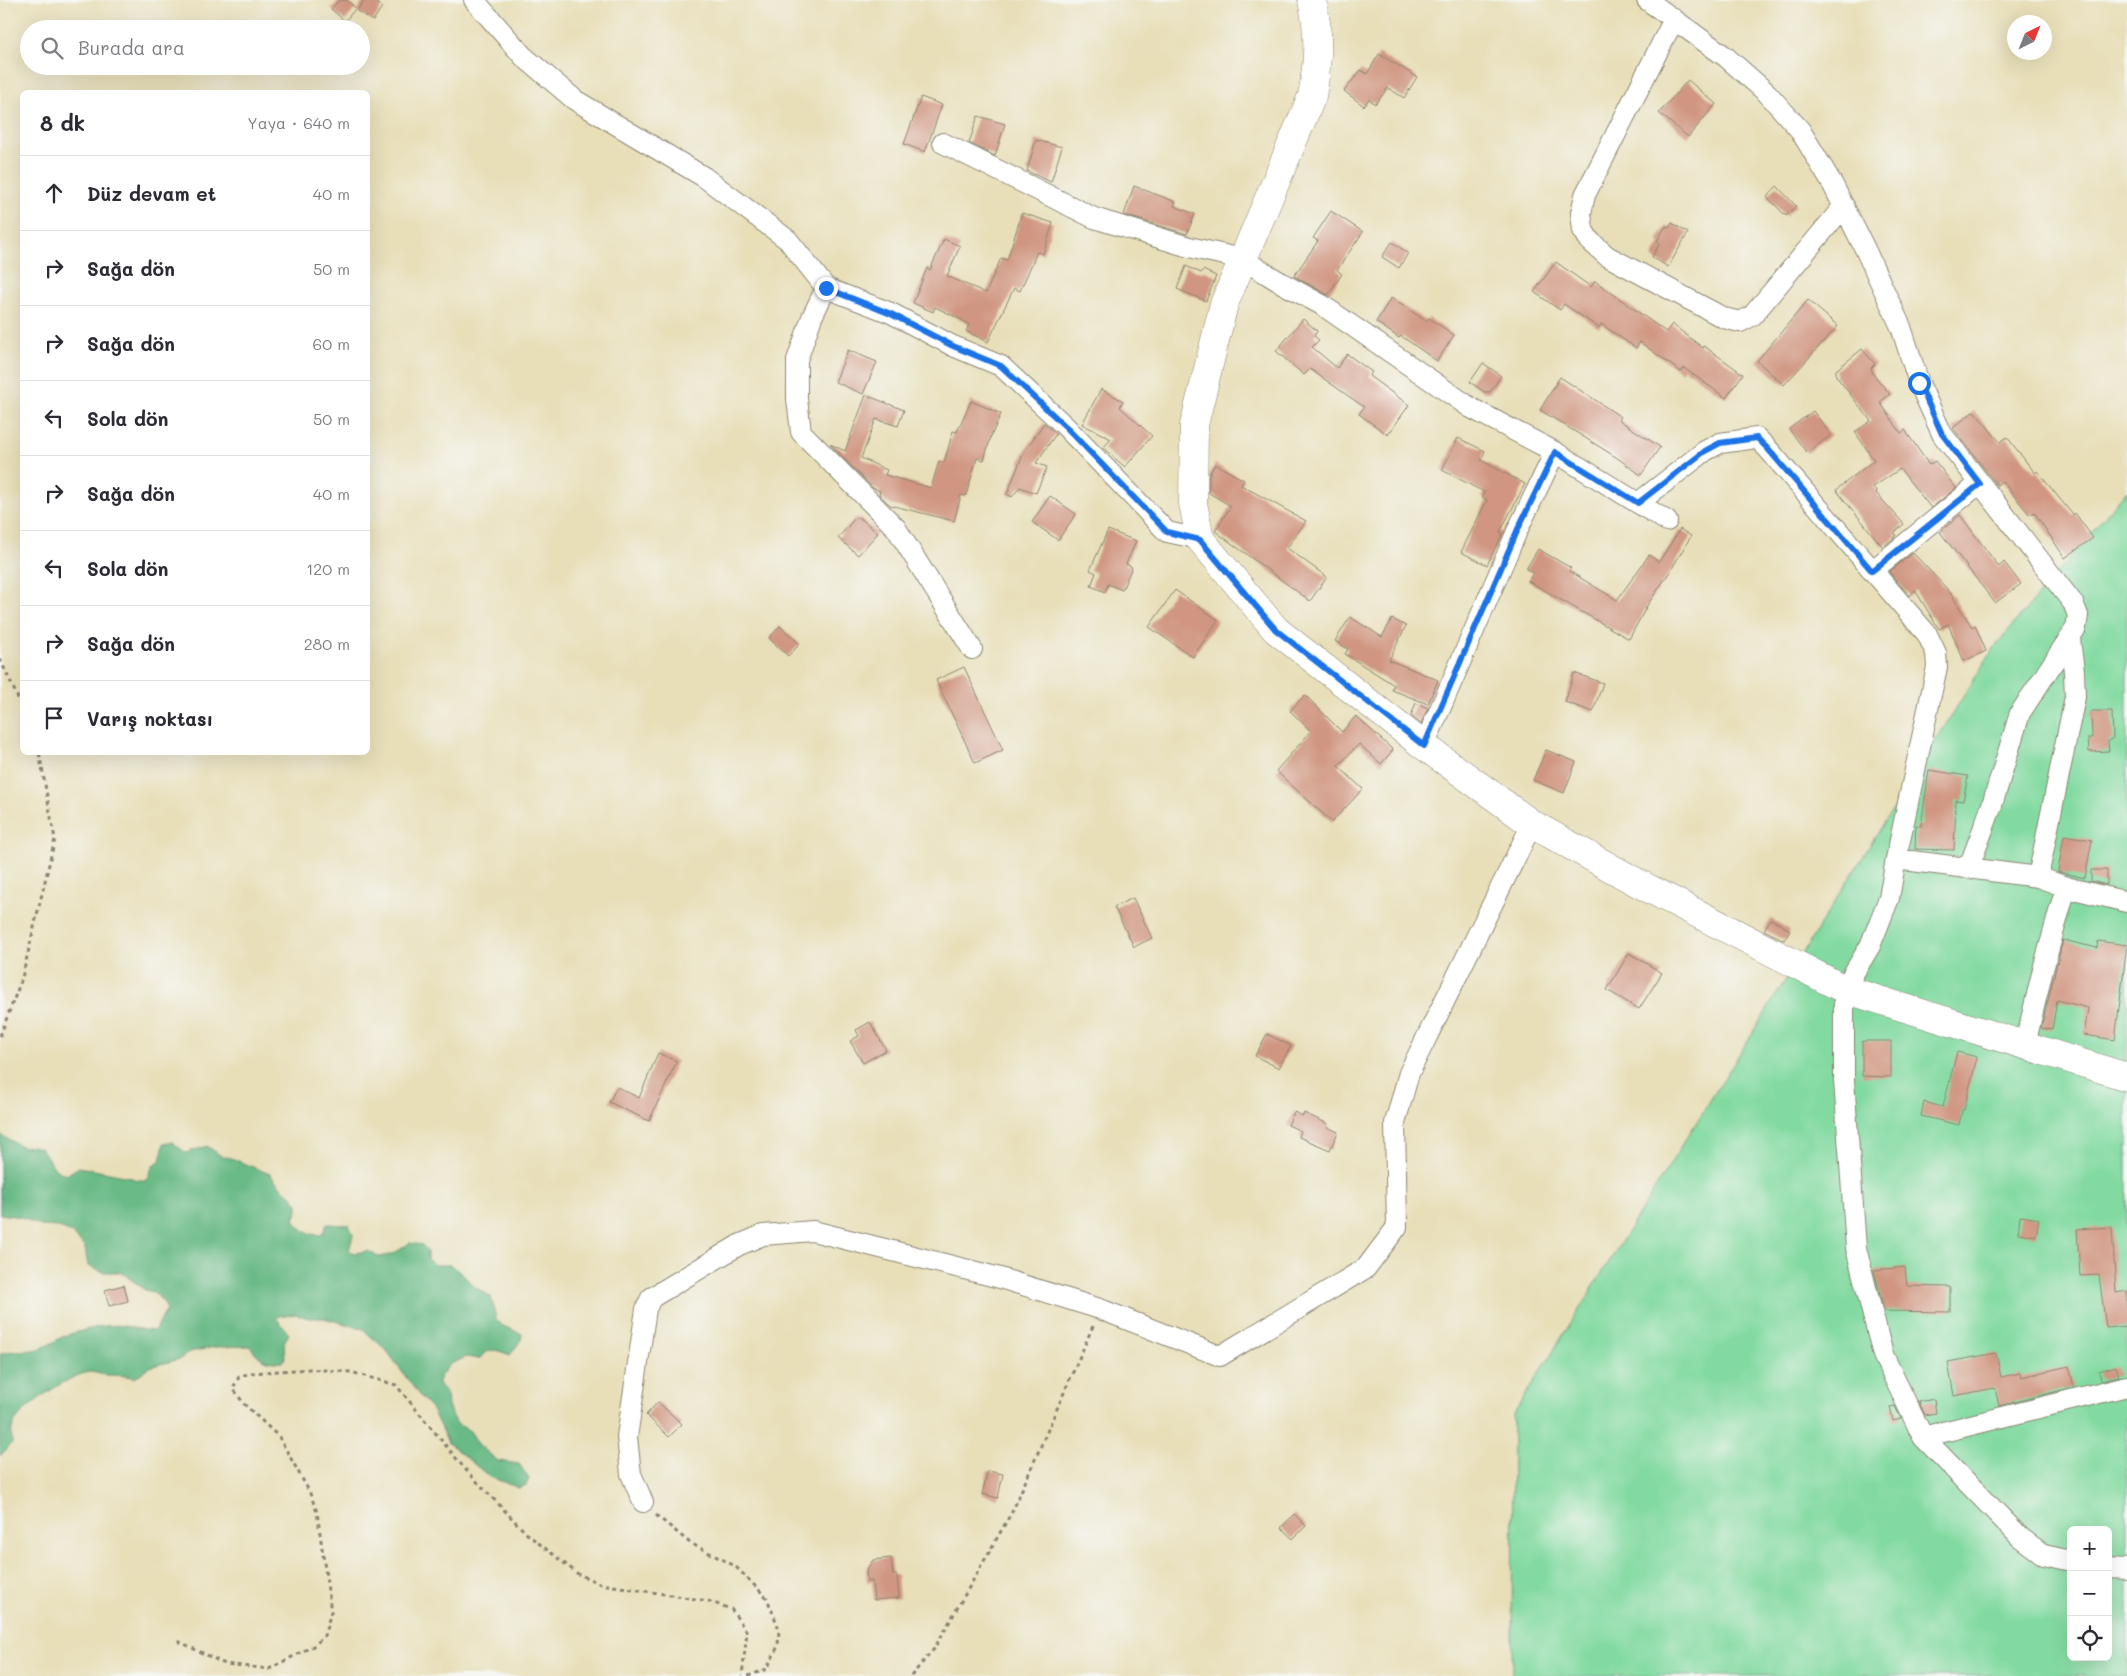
<!DOCTYPE html>
<html lang="tr">
<meta charset="utf-8">
<style>
:root{--surface:#fff;--page:#f7f7f7;--text:#2b2b33;--muted:#7c7c81;--line:#e1e1e2}
body{margin:0;font-family:Mali,sans-serif;background:var(--page);color:var(--text)}
.controls{position:absolute;right:15px;bottom:15px;display:grid;overflow:hidden;border-radius:8px;box-shadow:0 5px 20px #0002}
.controls button{width:45px;height:45px;display:grid;place-items:center;padding:0;border:0;border-bottom:1px solid var(--line);background:var(--surface);color:var(--text);font:25px sans-serif}
.compass{position:absolute;left:2007px;top:15px;width:45px;height:45px;border-radius:50%;background:var(--surface);box-shadow:0 5px 20px #0002;rotate:43deg}
.stop{position:absolute;width:15px;height:15px;margin:-11px;border:4px solid #1a73e8;border-radius:50%;background:#fff}
.stop.end{background:#1a73e8;border-color:#fff;box-shadow:0 1px 5px #0008}
.list{margin:0;padding:0;list-style:none}
h2{display:flex;justify-content:space-between;align-items:center;height:65px;margin:0;padding:0 20px;font-size:21px}
h2 small{font-size:16px;font-weight:400;color:var(--muted)}
.list li{display:grid;grid-template-columns:32px 1fr auto;gap:15px;align-items:center;box-sizing:border-box;height:75px;padding:0 20px;border-top:1px solid var(--line)}
.list b{display:block;font-size:19px;white-space:nowrap}
.list em{font-size:16px;font-style:normal;color:var(--muted)}
.icon{flex:none;width:28px;height:28px;fill:none;stroke:currentColor;stroke-width:2;stroke-linecap:round;stroke-linejoin:round}
.map{position:relative;flex:none;width:2127px;height:1676px;overflow:hidden}
.search{position:absolute;background:var(--surface);box-shadow:0 5px 20px #0002;left:20px;top:20px;width:350px;height:55px;display:flex;align-items:center;gap:12px;box-sizing:border-box;padding:0 18px;border-radius:28px;color:var(--muted);font-size:19px}
.panel{position:absolute;background:var(--surface);box-shadow:0 5px 20px #0002;left:20px;top:90px;width:350px;height:665px;border-radius:8px}
.map>svg:first-child{display:block}
</style>
<div class="map">
<svg width="2127" height="1676" viewBox="0 0 2127 1676">
<rect width="100%" height="100%" fill="#f6f6f2"/>
<filter id="ink" filterUnits="userSpaceOnUse"><feTurbulence type="fractalNoise" baseFrequency=".02" numOctaves="2"/><feDisplacementMap in="SourceGraphic" scale="10" xChannelSelector="R" yChannelSelector="G"/><feConvolveMatrix kernelMatrix="1 2 1 2 8 2 1 2 1" color-interpolation-filters="sRGB"/></filter>
<filter id="wash" filterUnits="userSpaceOnUse"><feTurbulence type="fractalNoise" baseFrequency=".0096" numOctaves="4" result="noise"/><feDisplacementMap in="SourceGraphic" scale="20" xChannelSelector="R" yChannelSelector="G"/><feGaussianBlur stdDeviation="1.12" result="paint"/><feColorMatrix in="noise" values="0 0 0 0 0 0 0 0 0 0 0 0 0 0 0 0 0 1.4 0 .05"/><feComposite in="paint" operator="in"/></filter>
<g filter="url(#wash)">
<rect width="100%" height="100%" fill="#e8dfb9"/>
<!-- green -->
<path fill="#82daa0" stroke="#568266" fill-rule="evenodd" d="M2127 490V1676H1512L1513 1415 1995 646ZM2071 1530H2108V1657H2071Z"/>
<!-- forest -->
<path fill="#69ba86" stroke="#4a7258" d="M0 1135 23 1147 32 1146 41 1148 55 1169 66 1175 79 1167 129 1177 137 1180H147L153 1165 160 1161 164 1144 172 1142 186 1153 207 1146 221 1156 231 1158 270 1174 280 1186 291 1195 298 1204V1210L294 1219C299 1230 310 1235 322 1235L327 1224 349 1225 353 1235 349 1251 355 1253 368 1251 380 1257 393 1254 410 1243 422 1245 427 1251V1258L434 1265H450L461 1273 475 1287 491 1297 496 1319 503 1326 522 1334 521 1340 510 1355C494 1349 491 1347 479 1359L466 1357 449 1365 439 1378V1383L447 1396 448 1407 457 1424 470 1431 479 1445 498 1461 519 1464 529 1479 526 1485 519 1488 490 1477 448 1443 431 1408 419 1395 387 1351 363 1329 324 1318H308L296 1314 279 1316 276 1318 289 1334 284 1342 285 1358 282 1362C266 1363 259 1359 250 1346L215 1347 189 1352 180 1359 149 1367 135 1378C124 1375 115 1375 104 1375 99 1374 94 1372 89 1372 69 1375 18 1409 12 1428 11 1434 12 1439 12 1444L0 1456V1354C12 1349 26 1352 38 1349 50 1346 59 1337 70 1334 86 1330 107 1323 124 1326 135 1327 143 1331 154 1331L167 1310 164 1303 154 1292 145 1290 121 1272H103L88 1266 85 1248 73 1234 59 1227 41 1226 21 1217 0 1214Z"/>
<g id="blocks">
<!-- building -->
<path fill="#d09681" d="M339 0H346L356 8 345 21 331 9Z
M364 0H372L382 7 373 21 357 11Z
M1379 54 1417 77 1404 98 1388 88 1375 104 1369 99 1364 106 1344 91 1361 70 1367 74Z
M1688 80 1716 104 1688 137 1659 113Z
M921 97 942 105 925 152 904 144Z
M978 116 1005 124 995 156 969 143Z
M1036 140 1062 147 1051 182 1027 171Z
M1134 186 1176 202 1174 206 1195 214 1187 234 1124 215Z
M1777 186 1796 206 1786 216 1767 197Z
M1331 211 1363 232 1337 270 1342 274 1328 295 1294 276 1318 241 1313 238Z
M1022 213 1053 223 1043 254 1037 252 1020 291 1014 288 988 342 966 331 969 325 962 320 935 307 933 312 913 303 927 268 930 270 944 239 960 246 947 276 986 293 1001 258 1007 260Z
M1672 223 1688 233 1668 267 1652 257 1660 243 1657 241 1666 226 1669 228Z
M1392 242 1408 253 1399 268 1382 257Z
M1556 262 1591 287 1595 281 1666 332 1672 324 1703 348 1704 346 1743 374 1726 398 1684 368 1681 372 1640 342 1636 348 1601 324 1599 328 1564 304 1560 310 1534 292Z
M1186 266 1201 273 1203 270 1216 276 1206 301 1177 289Z
M1391 298 1426 321 1429 318 1454 335 1437 361 1401 336 1399 338 1376 322Z
M1808 300 1838 326 1784 385 1757 361Z
M1303 319 1317 331 1314 336 1319 340 1312 347 1337 368 1347 354 1372 372 1369 376 1409 405 1388 435 1359 414 1364 407 1310 369 1304 375 1276 351Z
M1862 349 1875 364 1871 368 1873 374 1890 394 1880 402 1901 433 1905 430 1929 465 1935 461 1956 488 1931 508 1900 469 1873 487 1877 492 1876 493 1904 524 1894 533 1897 535 1883 547 1836 490 1874 460 1855 432 1871 421 1836 376V370Z
M848 350 877 362 863 394 835 382Z
M1483 363 1501 376 1490 392H1484L1470 382Z
M1560 377 1621 417 1619 420 1660 447 1641 475 1616 457 1540 410Z
M1101 389 1123 401 1120 407 1152 436 1125 467 1103 448 1111 439 1082 424Z
M866 395 904 410 898 426 876 419 861 458 887 470 885 475 931 488 939 461 944 463 953 431 957 432 971 401 1001 414 991 436 984 460 977 458 966 496 961 495 954 521 890 505 879 494 880 491 873 488 830 444 845 451Z
M1813 411 1831 435 1807 453 1789 429Z
M1974 411 2000 442 2007 437 2035 473 2037 471 2073 515 2075 513 2093 538 2065 558 2034 512 2030 515 2002 481 1997 485 1953 428Z
M1044 423 1056 434 1036 463 1047 467 1036 493 1020 487 1012 497 1007 494 1024 452Z
M1458 438 1485 451 1481 460 1525 484 1500 532 1503 533 1487 565 1461 552 1487 500 1482 497 1484 492 1442 470Z
M1215 464 1244 480 1241 485 1306 521 1287 548 1327 577 1310 601 1215 531 1231 506 1209 493V475Z
M1050 496 1076 514 1058 540 1032 522Z
M1960 515 1999 567 2004 562 2021 584 1995 603 1940 532Z
M855 518H860L878 533 858 555 838 538Z
M1680 529 1691 536 1671 570 1648 604 1629 639 1528 581 1533 573 1526 569 1538 549 1571 568 1569 571 1617 600 1649 555 1659 562Z
M1108 530 1136 541 1126 564 1132 567 1122 590 1108 584 1105 592 1091 586 1096 573 1090 570Z
M1913 553 1949 591 1972 627 1975 625 1986 651 1964 661 1948 624 1939 629 1915 590 1910 596 1889 572Z
M1175 590 1218 620 1193 657 1149 627Z
M1350 617 1382 637 1392 619 1406 626 1389 660 1438 680 1428 704 1392 690 1394 685 1345 654 1348 649 1335 641Z
M780 626 800 644 788 656 769 638Z
M964 667 1003 750 975 763 936 680Z
M1574 673 1603 683 1593 712 1565 702Z
M1305 695 1342 732 1356 716 1393 750 1381 764 1359 744 1338 766 1363 789 1332 822 1276 771 1311 731 1290 711Z
M1416 703 1428 708 1421 724 1411 716Z
M2091 711H2112L2113 738 2108 741 2109 751 2089 752 2088 738H2092Z
M1546 750 1576 762 1564 793 1533 780Z
M1929 770 1968 776 1963 801 1956 800 1954 850 1915 849 1916 825 1921 826Z
M2064 835 2092 840 2085 878 2058 872Z
M2091 870H2107V885L2091 881Z
M1133 898 1152 938 1134 947 1114 907Z
M1771 919 1790 930 1784 940 1764 930Z
M2063 940 2097 948 2098 941 2127 945 2115 1040 2084 1035 2088 1008 2057 1000 2052 1030 2041 1028Z
M1629 953 1662 973 1639 1009 1607 990Z
M870 1022 886 1050 863 1063 850 1041 859 1036 856 1030Z
M1267 1034 1291 1046 1279 1068 1255 1056Z
M1862 1041H1891V1077L1862 1076Z
M1957 1052 1977 1057 1964 1110H1962L1959 1125 1921 1116 1924 1102 1943 1107Z
M658 1053 677 1061 649 1121 609 1102 617 1087 639 1098Z
M1294 1112 1303 1116 1304 1113 1328 1124 1327 1127 1338 1132 1330 1150 1299 1137 1301 1131 1288 1125Z
M2020 1216 2039 1219 2036 1236 2018 1233Z
M2112 1227 2116 1293 2127 1291V1326L2106 1328 2099 1275 2080 1276 2077 1229Z
M1905 1267 1907 1286 1950 1287V1312L1884 1311 1874 1270Z
M124 1285 128 1301 109 1306 105 1290Z
M1996 1353 2001 1377 2020 1373 2021 1377 2069 1366 2074 1387 1999 1406 1995 1388 1954 1396 1948 1362Z
M2116 1366 2119 1376 2101 1380 2099 1371Z
M1934 1399 1936 1413 1925 1415 1919 1402Z
M658 1402 682 1424 669 1437 646 1415Z
M1895 1406 1901 1419 1893 1421 1890 1407Z
M988 1471 1003 1474 998 1498 982 1494Z
M1294 1514 1306 1526 1293 1539 1281 1528Z
M891 1558 893 1575H897L899 1598 874 1600 872 1581 867 1582 866 1570 873 1560Z"/>
</g>
</g>
<g filter="url(#ink)">
<use href="#blocks" fill-opacity="0" stroke="#8a8572" stroke-width="1"/>
<g fill="none" stroke-linecap="round" stroke-linejoin="round">
<!-- street casing -->
<g stroke="#8a8572" stroke-width="22">
<path id="street" d="M474 0 523 56 575 100 704 177 788 240 826 288 891 313 953 346 1001 366 1065 426 1167 532 1200 539
M1647 0 1726 57 1767 93 1800 130 1833 185 1865 249 1901 327 1919 383 1942 434 2073 603 2078 615 2076 628 2020 713 1992 805 1969 867
M1674 19 1585 195 1581 213 1583 230 1590 241 1607 256 1724 318 1740 322 1752 316 1844 206
M943 143 1094 218 1189 247 1242 259 1280 282 1322 305 1471 408 1555 452 1667 521
M826 288 812 317 797 360V399L801 432 896 528 972 649
M1638 503 1705 451 1720 443 1757 438 1768 449 1927 634 1936 653 1937 667 1896 859
M1872 571 1980 483
M1424 746 1518 529 1555 452
M2038 877 2075 697 2074 672 2070 639
M2025 1045 2042 973 2066 887
M1923 1437 2127 1386
M643 1502 631 1474 627 1437 646 1309 651 1298 739 1245 763 1235 813 1231 1000 1278 1100 1309 1220 1356 1366 1268 1397 1227 1395 1123 1409 1073 1532 824
M2071 1561 2044 1555 2020 1537 1923 1437 1883 1355 1856 1248 1844 1080V989L1870 946 1889 898 1896 859 2038 877 2066 887 2127 902
M2108 1568 2127 1569"/>
</g>
<!-- secondary casing -->
<g stroke="#8a8572" stroke-width="29">
<path id="secondary" d="M1312 0C1320 34 1318 62 1312 96L1224 304 1194 425 1193 503 1200 539 1276 630 1424 746 1532 824 1638 883 1844 989 2127 1077"/>
</g>
<!-- path -->
<path stroke="#8a8572" stroke-width="3" stroke-dasharray="4 4" stroke-linecap="butt" d="M0 659 22 707
M0 1036 22 978 55 839 39 752
M656 1515 690 1543 735 1566 767 1598 779 1629 778 1646 767 1669 748 1676
M178 1641 225 1664 269 1669 315 1645 324 1636 331 1612 317 1512 309 1491 279 1437 244 1404 233 1388 239 1377 250 1373 309 1369 351 1372 396 1385 465 1469 527 1534 578 1574 601 1584 708 1601 731 1609 747 1632 742 1676
M911 1676 934 1649 1013 1510 1093 1326"/>
<!-- street -->
<use href="#street" stroke="#fff" stroke-width="20"/>
<!-- secondary -->
<use href="#secondary" stroke="#fff" stroke-width="28"/>
</g>
</g>
<g fill="none" stroke-linecap="round" stroke-linejoin="round" filter="url(#ink)">
<!-- route -->
<path stroke="#1a73e8" stroke-width="6" d="M826 288 891 314 953 346 1001 366 1065 426 1167 532 1200 540 1276 630 1424 746 1518 529 1555 452 1638 503 1705 451 1720 443 1757 438 1768 449 1872 571 1980 484 1942 434 1919 383"/>
</g>
</svg>
<div class="controls">
<button>+</button>
<button>−</button>
<button><svg class="icon" aria-label="locate" viewBox="0 0 24 24"><circle cx="12" cy="12" r="6"/><path d="M12 2v4M12 18v4M2 12h4M18 12h4"/></svg></button>
</div>
<svg class="compass" viewBox="-18 -18 36 36"><path d="M0-13l5 13h-10z" fill="#e53935"/><path d="M0 13l5-13h-10z" fill="#7c7c81"/></svg>
<div class="stop" style="left:1919px;top:383px"></div>
<div class="stop end" style="left:826px;top:288px"></div>
<div class="search"><svg class="icon" aria-label="search" viewBox="0 0 24 24"><circle cx="10" cy="10" r="6"/><path d="M15 15l6 6"/></svg>Burada ara</div>
<section class="panel">
<h2>8 dk<small>Yaya · 640 m</small></h2>
<ul class="list">
<li><svg class="icon" aria-label="ahead" viewBox="0 0 24 24"><path d="M12 20V5M6 11l6-6 6 6"/></svg><div><b>Düz devam et</b></div><em>40 m</em></li>
<li><svg class="icon" aria-label="right" viewBox="0 0 24 24"><path d="M7 20v-9h11M14 6l5 5-5 5"/></svg><div><b>Sağa dön</b></div><em>50 m</em></li>
<li><svg class="icon" aria-label="right" viewBox="0 0 24 24"><path d="M7 20v-9h11M14 6l5 5-5 5"/></svg><div><b>Sağa dön</b></div><em>60 m</em></li>
<li><svg class="icon" aria-label="left" viewBox="0 0 24 24"><path d="M17 20v-9H6M10 6l-5 5 5 5"/></svg><div><b>Sola dön</b></div><em>50 m</em></li>
<li><svg class="icon" aria-label="right" viewBox="0 0 24 24"><path d="M7 20v-9h11M14 6l5 5-5 5"/></svg><div><b>Sağa dön</b></div><em>40 m</em></li>
<li><svg class="icon" aria-label="left" viewBox="0 0 24 24"><path d="M17 20v-9H6M10 6l-5 5 5 5"/></svg><div><b>Sola dön</b></div><em>120 m</em></li>
<li><svg class="icon" aria-label="right" viewBox="0 0 24 24"><path d="M7 20v-9h11M14 6l5 5-5 5"/></svg><div><b>Sağa dön</b></div><em>280 m</em></li>
<li><svg class="icon" aria-label="arrive" viewBox="0 0 24 24"><path d="M6 21V4h12l-3 4 3 4H6"/></svg><div><b>Varış noktası</b></div></li>
</ul>
</section>
</div>
